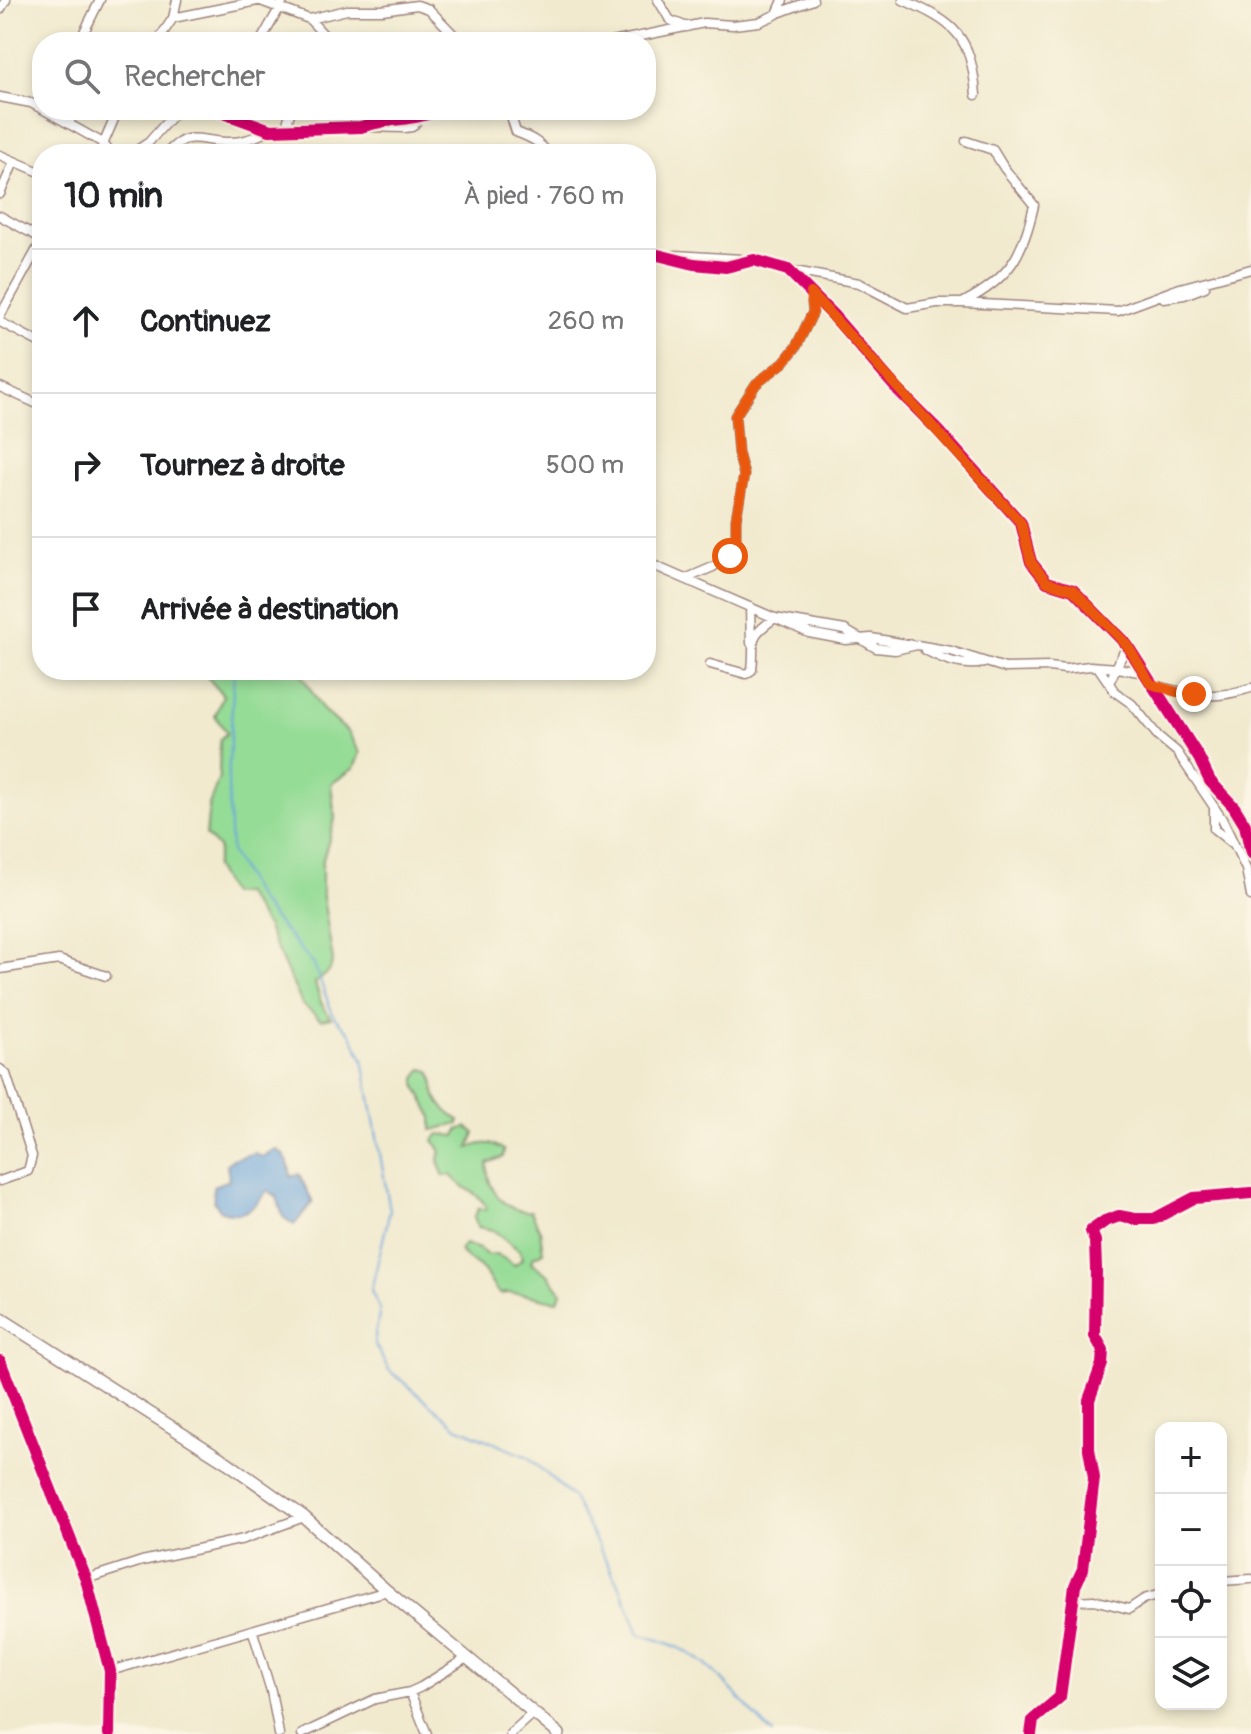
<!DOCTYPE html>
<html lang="fr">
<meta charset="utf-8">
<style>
:root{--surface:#fff;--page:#f6f6f6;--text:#202124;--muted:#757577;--line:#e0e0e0}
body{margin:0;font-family:Pangolin,sans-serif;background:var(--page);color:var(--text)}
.controls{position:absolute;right:24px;bottom:24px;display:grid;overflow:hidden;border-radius:16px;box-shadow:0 4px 12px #0003}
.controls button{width:72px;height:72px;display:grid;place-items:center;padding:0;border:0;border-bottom:2px solid var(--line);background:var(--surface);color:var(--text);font:40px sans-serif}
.stop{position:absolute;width:24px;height:24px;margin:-18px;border:6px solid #ea580c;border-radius:50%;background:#fff}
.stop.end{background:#ea580c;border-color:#fff;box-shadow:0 2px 8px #0008}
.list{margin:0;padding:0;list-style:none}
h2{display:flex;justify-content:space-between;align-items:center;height:104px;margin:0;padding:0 32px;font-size:34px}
h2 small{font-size:26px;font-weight:400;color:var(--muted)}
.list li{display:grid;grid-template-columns:52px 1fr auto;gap:24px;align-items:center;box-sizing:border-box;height:144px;padding:0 32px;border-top:2px solid var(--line)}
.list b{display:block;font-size:30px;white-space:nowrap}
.list em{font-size:26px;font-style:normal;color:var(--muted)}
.icon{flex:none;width:44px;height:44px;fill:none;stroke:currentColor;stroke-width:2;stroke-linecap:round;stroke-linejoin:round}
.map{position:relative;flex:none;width:1251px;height:1734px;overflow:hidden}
.search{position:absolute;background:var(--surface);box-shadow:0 4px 12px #0003;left:32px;top:32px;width:624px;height:88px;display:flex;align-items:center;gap:20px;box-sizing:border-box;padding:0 28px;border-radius:32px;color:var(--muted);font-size:30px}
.panel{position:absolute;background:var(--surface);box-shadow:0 4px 12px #0003;left:32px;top:144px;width:624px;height:536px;border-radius:32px}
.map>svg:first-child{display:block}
</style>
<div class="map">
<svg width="1251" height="1734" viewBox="0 0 1251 1734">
<rect width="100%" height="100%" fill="#fcf5e5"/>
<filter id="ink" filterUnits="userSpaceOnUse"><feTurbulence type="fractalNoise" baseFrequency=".0125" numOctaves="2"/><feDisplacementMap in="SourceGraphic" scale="16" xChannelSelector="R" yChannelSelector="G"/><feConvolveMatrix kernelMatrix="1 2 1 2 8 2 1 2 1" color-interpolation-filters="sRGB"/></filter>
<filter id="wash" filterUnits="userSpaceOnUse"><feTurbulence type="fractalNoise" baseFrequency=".006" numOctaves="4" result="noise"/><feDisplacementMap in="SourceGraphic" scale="32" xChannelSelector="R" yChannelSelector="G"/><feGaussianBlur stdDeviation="1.8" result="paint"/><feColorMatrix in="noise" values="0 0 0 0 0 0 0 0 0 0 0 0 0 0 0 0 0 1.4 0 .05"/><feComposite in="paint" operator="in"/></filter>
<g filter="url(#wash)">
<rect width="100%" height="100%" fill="#f1eacf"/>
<!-- green -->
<path fill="#95dc96" stroke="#707e60" stroke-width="2" d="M201 670H299L323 710 348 732 360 753 354 768 331 784 335 819 322 863V891L333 961 329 972 315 983 322 1005 331 1018 321 1020 302 1004 266 926 244 893 230 894 215 867 219 849 206 835 209 805 219 777 220 739 227 733 215 716 223 695Z
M422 1069 430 1071C435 1080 433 1084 435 1093 438 1105 449 1114 459 1120V1124L432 1130V1116L416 1086V1078Z
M467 1127 475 1133 469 1148C483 1142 492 1142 504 1150L503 1157 488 1163C484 1187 506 1214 531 1211L540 1230 543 1252 533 1257 531 1262 549 1276 561 1292 558 1301C537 1299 520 1290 500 1294 492 1286 490 1281 485 1272 478 1261 466 1262 460 1250L465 1244 479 1249 487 1255 496 1254 515 1265 522 1259 520 1251 493 1230 478 1227 474 1218 479 1208 485 1210 486 1206C474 1188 463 1191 451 1175L444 1176C440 1168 437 1160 441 1152L434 1140 439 1134 456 1136 458 1130Z"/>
<!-- water -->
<path fill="#6ba4da" stroke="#5a6282" stroke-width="2" d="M276 1149C288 1156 289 1165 291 1177L299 1174 313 1202 294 1225 283 1217 277 1197 267 1191C253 1209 245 1218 221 1211L214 1201 213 1186 229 1180 227 1164 233 1159 255 1153 262 1157Z"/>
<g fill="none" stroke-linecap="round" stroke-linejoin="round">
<!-- stream -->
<path stroke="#6ba4da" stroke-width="2" d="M234 670 228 782 231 852 259 901 314 965 334 1017 350 1033 363 1059 390 1210 371 1291 380 1309 374 1343 389 1370 457 1427 528 1457 573 1498 622 1591 639 1634C651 1638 664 1641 675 1646 717 1664 741 1704 773 1734"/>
</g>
</g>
<g filter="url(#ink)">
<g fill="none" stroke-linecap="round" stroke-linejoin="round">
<!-- minor casing -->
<g stroke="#9e847d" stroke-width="11">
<path id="minor" d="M258 0 309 19 347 10H382L417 5 429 9 461 42
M658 0 670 20 687 27
M903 0C956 23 971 36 976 95
M0 10 6 0
M778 13 813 0
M173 18 262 0
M309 19 325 36 336 42
M79 42 100 0
M157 42 173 18 177 0
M260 42 284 0
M612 42 704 23 733 25 759 22 777 14 783 0
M0 97 31 103 42 109
M44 110 103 143 111 154
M216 110 270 130 361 127C386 118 414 121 439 110
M509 110 516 132C529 137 541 142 548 154
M70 124 72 110
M364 127 405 128 412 127 421 117
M285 130 291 110
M99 154 118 110
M131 154 149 142 177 110
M166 154C188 129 197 141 226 142 241 143 257 137 270 130
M0 155 42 173
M0 194 14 162
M0 216 42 239
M646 252 694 264 726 267 754 260 788 270 833 315 897 389 939 431 1021 523 1031 562 1047 582 1073 590 1127 645 1199 758 1210 781 1234 807 1245 825 1251 853
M675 255 741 259
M789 270 859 283 907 308 937 303H962L1118 311 1180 288 1251 269
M1164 298 1184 295 1205 287
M964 302C1010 278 1023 255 1034 205L1004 168 993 150 966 141
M0 316 42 240
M0 322 42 344
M0 387 42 406
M646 562 809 633 846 640 871 638 912 645
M685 579 713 567 730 556 736 544V519L744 475 738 453 735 416 756 384 784 362 796 347 813 312 811 293
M750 607 751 643
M925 650C944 660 962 667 984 663
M710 664 746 674 752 670C756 639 745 639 775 618L845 630 876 648 895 650 917 645 951 651 1005 668 1049 667 1065 669 1090 666 1118 668 1144 673
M1098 667 1115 692 1132 704 1158 736 1177 752 1222 819 1246 869 1251 896
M1109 683 1127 645
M1151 684C1175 691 1201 698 1226 694 1234 693 1243 690 1251 688
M1214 807V829L1230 842
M0 969 59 960 106 976
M0 1069 6 1074 32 1156 28 1171 0 1181
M0 1361 86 1579 110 1671 109 1734
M86 1579 142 1561 244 1539 304 1517
M1221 1581 1251 1579
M1073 1601 1094 1600 1129 1609 1144 1599 1161 1594
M253 1632 271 1691 279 1734
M110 1671 387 1591
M410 1692 427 1734
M302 1734 375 1699 410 1692 421 1687 468 1657
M510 1734 534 1712
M1031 1734 1033 1720 1060 1697 1075 1586 1083 1569 1094 1478 1089 1449V1400L1102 1364 1103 1350 1095 1336 1096 1269 1095 1241 1091 1231 1105 1221 1119 1216 1135 1219H1154L1194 1198 1251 1193"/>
</g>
<!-- secondary casing -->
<g stroke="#9e847d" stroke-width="14">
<path id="secondary" d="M0 1318 228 1463 304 1517 387 1591 559 1734"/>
</g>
<!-- minor -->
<use href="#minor" stroke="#fff" stroke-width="8"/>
<!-- secondary -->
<use href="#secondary" stroke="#fff" stroke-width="11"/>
<!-- cycleway casing -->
<g stroke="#fcf5e5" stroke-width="17">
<path id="cycleway" d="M216 110 270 130 361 127C386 118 414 121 439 110
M646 252 694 264 726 267 754 260 788 270 833 315 897 389 939 431 1021 523 1031 562 1047 582 1073 590 1127 645 1199 758 1210 781 1234 807 1245 825 1251 853
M0 1361 86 1579 110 1671 109 1734
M1031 1734 1033 1720 1060 1697 1075 1586 1083 1569 1094 1478 1089 1449V1400L1102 1364 1103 1350 1095 1336 1096 1269 1095 1241 1091 1231 1105 1221 1119 1216 1135 1219H1154L1194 1198 1251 1193"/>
</g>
<!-- cycleway -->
<use href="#cycleway" stroke="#d6006c" stroke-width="12"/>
</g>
</g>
<g fill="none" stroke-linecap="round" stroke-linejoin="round" filter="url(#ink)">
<!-- route -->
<path stroke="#ea580c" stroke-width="10" d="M730 556 736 544V519L744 475 738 453 735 416 756 384 784 362 796 347 813 312 811 293 1021 523 1031 562 1047 582 1073 590 1088 605 1127 645 1151 684 1177 692 1194 694"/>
</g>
</svg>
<div class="controls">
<button>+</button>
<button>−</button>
<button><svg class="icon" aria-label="locate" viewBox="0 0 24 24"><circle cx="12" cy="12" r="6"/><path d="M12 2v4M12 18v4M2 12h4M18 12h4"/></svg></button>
<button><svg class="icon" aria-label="layers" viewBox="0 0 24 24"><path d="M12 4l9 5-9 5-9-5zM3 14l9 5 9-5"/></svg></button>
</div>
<div class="stop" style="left:730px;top:556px"></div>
<div class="stop end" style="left:1194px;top:694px"></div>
<div class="search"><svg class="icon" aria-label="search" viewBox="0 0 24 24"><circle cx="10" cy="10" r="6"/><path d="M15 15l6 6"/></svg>Rechercher</div>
<section class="panel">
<h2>10 min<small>À pied · 760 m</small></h2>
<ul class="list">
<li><svg class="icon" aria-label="ahead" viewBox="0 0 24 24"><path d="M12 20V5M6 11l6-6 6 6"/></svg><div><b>Continuez</b></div><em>260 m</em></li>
<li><svg class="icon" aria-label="right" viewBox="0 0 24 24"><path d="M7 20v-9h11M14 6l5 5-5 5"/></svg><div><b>Tournez à droite</b></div><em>500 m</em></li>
<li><svg class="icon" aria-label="arrive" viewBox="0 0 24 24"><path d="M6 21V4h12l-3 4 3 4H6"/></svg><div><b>Arrivée à destination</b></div></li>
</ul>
</section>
</div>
